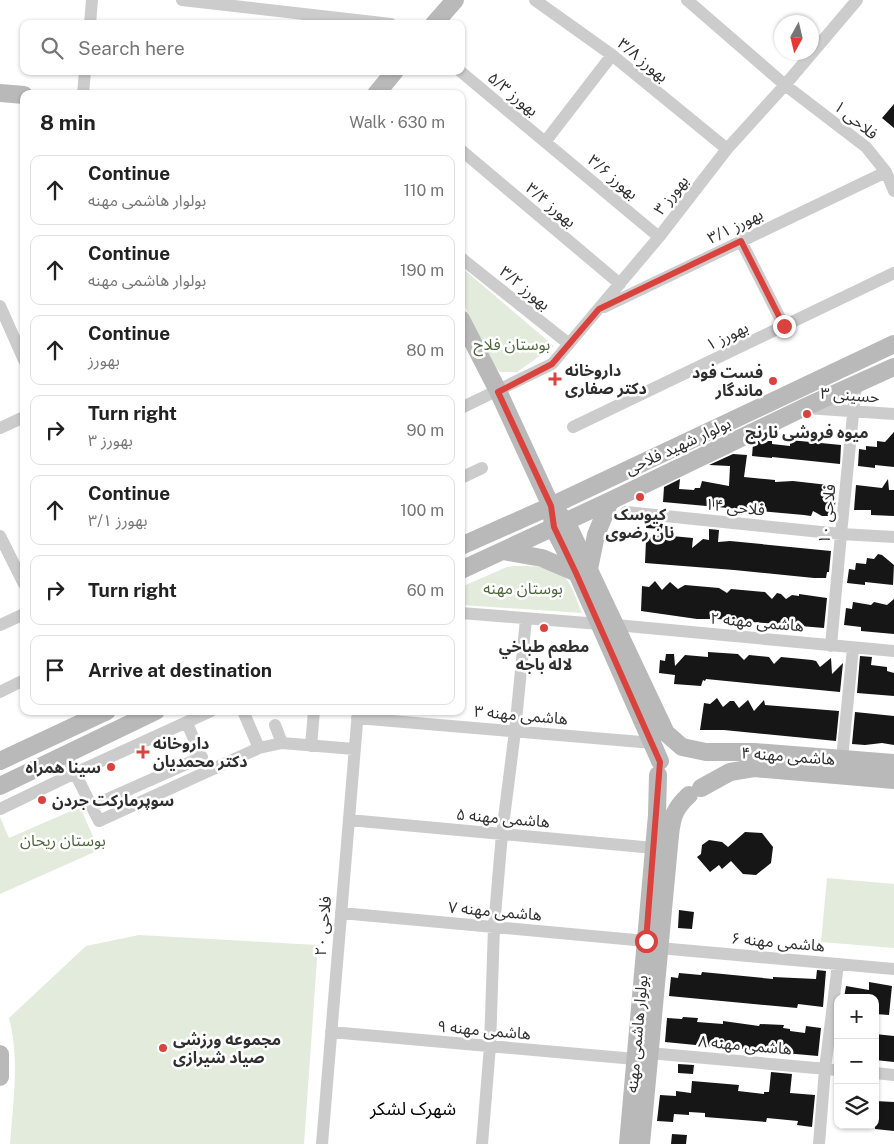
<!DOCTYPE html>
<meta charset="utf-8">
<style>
:root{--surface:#fff;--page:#f2f2f2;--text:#222;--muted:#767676;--line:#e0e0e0}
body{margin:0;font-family:"Public Sans","Noto Sans Arabic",sans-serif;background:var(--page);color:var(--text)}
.controls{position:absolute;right:15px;bottom:15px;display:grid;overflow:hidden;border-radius:10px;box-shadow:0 1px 4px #0004}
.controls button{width:45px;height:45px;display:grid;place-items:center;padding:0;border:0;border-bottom:1px solid var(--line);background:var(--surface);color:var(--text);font:25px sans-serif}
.compass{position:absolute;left:774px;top:15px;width:45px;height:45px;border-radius:50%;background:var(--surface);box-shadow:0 1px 4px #0004;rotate:188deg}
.stop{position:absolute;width:15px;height:15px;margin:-11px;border:4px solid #da423d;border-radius:50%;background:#fff}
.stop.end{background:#da423d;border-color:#fff;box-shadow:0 1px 5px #0008}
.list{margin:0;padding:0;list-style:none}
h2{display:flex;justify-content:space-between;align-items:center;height:65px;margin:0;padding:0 20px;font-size:21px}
h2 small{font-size:16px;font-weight:400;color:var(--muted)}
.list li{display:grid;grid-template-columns:32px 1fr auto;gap:15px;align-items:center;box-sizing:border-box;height:70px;margin:0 10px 10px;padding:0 10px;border:1px solid var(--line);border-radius:10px}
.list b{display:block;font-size:19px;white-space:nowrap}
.list p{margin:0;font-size:16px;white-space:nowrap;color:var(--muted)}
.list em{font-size:16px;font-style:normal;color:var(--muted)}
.icon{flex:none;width:28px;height:28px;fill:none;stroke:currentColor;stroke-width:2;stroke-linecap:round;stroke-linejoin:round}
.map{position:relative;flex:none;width:894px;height:1144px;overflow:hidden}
.search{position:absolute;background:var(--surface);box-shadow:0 1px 4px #0004;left:20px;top:20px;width:445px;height:55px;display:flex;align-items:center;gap:12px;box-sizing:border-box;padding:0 18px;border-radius:10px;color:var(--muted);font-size:19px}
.panel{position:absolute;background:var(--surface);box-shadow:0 1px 4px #0004;left:20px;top:90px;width:445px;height:625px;border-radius:10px}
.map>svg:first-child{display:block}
</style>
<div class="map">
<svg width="894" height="1144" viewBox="0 0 894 1144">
<rect width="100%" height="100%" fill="#fff"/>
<!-- green -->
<path fill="#e3ebdd" d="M461 267 554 346 517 372H500L494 366 461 299Z
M514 566C531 566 557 565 567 580 574 589 577 603 582 613L461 605V587L507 567Z
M80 807 99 850 0 894V817L9 838Z
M827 878 894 884V948L821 942Z
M139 935 318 945 304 1144H10C13 1102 20 1060 9 1018L86 946Z"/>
<!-- building -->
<path fill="#161616" d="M894 104V128L882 118Z
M894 432V467L875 465V468L858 466 859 449 866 450V446L877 447V441L885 442Z
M790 440 841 445 840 464 772 457V458L752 456 753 444 758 441H772V444L790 446Z
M733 454 747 455 744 477 775 480V482L793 481 837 486 834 516H822L813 511 811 516 804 515 663 502 664 487 680 479 679 489 694 490 695 488H700L702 481 729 486 730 466 709 465Z
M888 479 889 490H894V516L871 515V510H854L856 485 882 488Z
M647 522 663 524 662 529 646 528Z
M662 529 661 535 693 538 692 548 703 539 709 540V529L719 530 718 542 730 541 831 551 829 572H827L826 578H814L734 570 645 563 646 540Z
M878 554 882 555 894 565 893 585 865 582V585L847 583 849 569 855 570 856 563 866 564 867 558 874 559Z
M655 581 662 590 670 582 678 589 685 585 719 588 727 593 731 589 765 592 772 599 777 593 781 594 786 599 792 595 799 596V594L827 598 824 628 717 619H697L641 611 642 586 649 587Z
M894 599V634L861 631V627L844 625 846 608 852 609 853 602 871 605 874 602 887 605Z
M708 652 738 654 744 660 749 655 769 657 774 664 781 657 812 660 816 661 820 667 831 658 832 674 843 663 840 692 706 679 705 681 703 680 701 686 674 684 675 675 659 673 660 660 665 661 666 654H674L675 666 685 655 708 657Z
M860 656 872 657 871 665 887 667V671L894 673V696L857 693Z
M717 698 723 707 730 701H734L739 708 748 700 754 711 764 700 765 705 839 711 836 741 724 730H700L704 703 710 704Z
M855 712 894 716V745L882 743 865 745 852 744Z
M745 832 762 833 773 847 771 863 756 875 743 874 731 861 722 869 719 865 710 872 697 857 701 854 702 845 709 840 722 842 728 847Z
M679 910 694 912 692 929 678 928Z
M817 970 826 971 823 1007 798 1004 797 1008 669 996 671 977 678 978 679 973 701 975 702 972 773 979V977L816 979Z
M869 982 892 986 889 1015 875 1014V998H844L846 986 869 990Z
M683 1017 698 1018 697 1022 723 1024V1021L759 1026 760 1024 784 1025 783 1028 790 1029V1031L805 1033 806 1026 821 1028 818 1056 741 1049V1047L726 1046V1048L665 1042 667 1018 682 1019Z
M875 1034 894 1036V1062L875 1060Z
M678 1064 694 1065 693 1074 678 1073Z
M771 1072 792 1074 790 1093 815 1095 812 1127 797 1125 798 1121 767 1118 766 1122 705 1117V1113L689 1112V1115L674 1114 673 1122 657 1121 660 1095 676 1096V1091L691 1093 692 1081 739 1085 738 1091 764 1094V1092H769Z
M875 1101 894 1102V1131L875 1129Z
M672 1134 687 1135 686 1144H671Z"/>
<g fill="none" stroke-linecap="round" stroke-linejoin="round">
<!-- street -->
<path stroke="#ccc" stroke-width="12" d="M182 0 391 24
M535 0 612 55 727 149
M687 0 785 85 866 147 886 172 894 191
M90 24 92 0
M460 71 659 237
M83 94 85 71
M545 142 612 55
M461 150 620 284
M741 241 784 326
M461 258 569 344
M0 306 24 360
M604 307 886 172
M461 408 552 364 659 237 727 149 785 85 857 0
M806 408 894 414
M573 427 894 273
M0 428 24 417
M461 478 482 468
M626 512 841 534 894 537
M0 536 24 584
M461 613 600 624
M0 625 24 614
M616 625 894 651
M831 646 841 534 856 385
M0 692 24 680
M243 711 259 748
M357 718 653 743
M187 723 204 763
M275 725 282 743
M311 746 314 711
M66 755 99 821 259 748 282 743 354 749
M842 759 853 648
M92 806 202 757
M0 809 75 773 211 711
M349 820 654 848
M341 913 646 941 659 948 894 969
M331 1032 635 1059
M649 1053 838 1070
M875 1073 894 1075
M322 1144 358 711
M482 1144 490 1046 494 927 502 834 515 731 526 619
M819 1144 825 1069 838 964"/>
<!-- secondary -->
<path stroke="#b9b9b9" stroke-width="18" d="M434 24 455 0
M0 93 24 95
M376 94 395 71
M461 319 498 391 551 506 553 527 577 573 660 761
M551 506 566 521 666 733 682 747 706 752H754L894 763
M461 546 551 506 894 344
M503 551 542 558 577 573
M589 569 596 535 610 501
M461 570 610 501 803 408 894 367
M0 761 107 711
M0 786 156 711
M701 788 730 772 754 768 894 780
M0 1054V1077
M628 1144 657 815 658 775
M641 1144 670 835C672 816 675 808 689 795"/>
</g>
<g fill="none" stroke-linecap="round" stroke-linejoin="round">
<!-- route -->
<path stroke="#da423d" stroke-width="6" d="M646 941 660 762 576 573 554 527 551 506 498 392 552 364 599 309 741 241 784 326"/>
</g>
<!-- markers -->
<g fill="#da423d" stroke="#fff" stroke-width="2">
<path d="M552.5 371.5h5v5h5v5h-5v5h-5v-5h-5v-5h5z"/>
<circle cx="773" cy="381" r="5"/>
<circle cx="807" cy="414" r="5"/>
<circle cx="640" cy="497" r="5"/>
<circle cx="544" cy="628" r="5"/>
<path d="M140.5 744.5h5v5h5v5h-5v5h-5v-5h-5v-5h5z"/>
<circle cx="111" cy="767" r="5"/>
<circle cx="42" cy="800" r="5"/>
<circle cx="163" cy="1048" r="5"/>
</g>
<g text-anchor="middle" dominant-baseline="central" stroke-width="5" stroke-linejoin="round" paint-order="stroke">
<!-- street labels -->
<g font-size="16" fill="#2f2f2f" stroke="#fff">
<text transform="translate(643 60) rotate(39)">بهورز ۳/۸</text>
<text transform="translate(513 94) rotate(39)">بهورز ۵/۳</text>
<text transform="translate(856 120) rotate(39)">فلاحی ۱</text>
<text transform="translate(613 177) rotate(40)">بهورز ۳/۶</text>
<text transform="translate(671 195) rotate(-52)">بهورز ۳</text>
<text transform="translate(551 205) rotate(40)">بهورز ۳/۴</text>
<text transform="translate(735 226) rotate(-26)">بهورز ۳/۱</text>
<text transform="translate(525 288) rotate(39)">بهورز ۳/۲</text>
<text transform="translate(727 336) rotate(-26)">بهورز ۱</text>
<text transform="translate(850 395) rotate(4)">حسینی ۳</text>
<text transform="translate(678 446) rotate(-25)">بولوار شهید فلاحی</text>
<text transform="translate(735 507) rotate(6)">فلاحی ۱۴</text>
<text transform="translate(827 514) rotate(-84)">فلاحی ۱۰</text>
<text transform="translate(757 622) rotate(5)">هاشمی مهنه ۲</text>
<text transform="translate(521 715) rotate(5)">هاشمی مهنه ۳</text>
<text transform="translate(788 756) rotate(4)">هاشمی مهنه ۴</text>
<text transform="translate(503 818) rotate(5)">هاشمی مهنه ۵</text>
<text transform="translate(495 911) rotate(5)">هاشمی مهنه ۷</text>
<text transform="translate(323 926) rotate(-85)">فلاحی ۲۰</text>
<text transform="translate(778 942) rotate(5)">هاشمی مهنه ۶</text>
<text transform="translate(484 1030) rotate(5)">هاشمی مهنه ۹</text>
<text transform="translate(637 1034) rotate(-85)">بولوار هاشمی مهنه</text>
<text transform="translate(745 1045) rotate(5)">هاشمی مهنه ۸</text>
</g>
<!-- park labels -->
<g font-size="16" fill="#4d673f" stroke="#fff">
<text x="512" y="344">بوستان فلاح</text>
<text x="523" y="588">بوستان مهنه</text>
<text x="63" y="840">بوستان ریحان</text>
</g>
<!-- poi labels -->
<g font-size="16" font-weight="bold" fill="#2f2f2f" stroke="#fff" text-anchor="start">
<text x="565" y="370">داروخانه<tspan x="565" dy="18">دکتر صفاری</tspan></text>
<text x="763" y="372" text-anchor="end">فست فود<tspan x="763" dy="18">ماندگار</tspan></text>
<text x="807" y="432" text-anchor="middle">میوه فروشی نارنج</text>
<text x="640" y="514" text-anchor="middle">کیوسک<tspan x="640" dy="18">نان رضوی</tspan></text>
<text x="544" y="646" text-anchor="middle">مطعم طباخي<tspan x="544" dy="18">لاله باجه</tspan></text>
<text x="153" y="743">داروخانه<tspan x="153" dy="18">دکتر محمدیان</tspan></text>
<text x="101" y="767" text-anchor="end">سینا همراه</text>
<text x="52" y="800">سوپرمارکت جردن</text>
<text x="173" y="1039">مجموعه ورزشی<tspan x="173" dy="18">صیاد شیرازی</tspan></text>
</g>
<!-- neighbourhood labels -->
<g font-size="18" fill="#000" stroke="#fff">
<text x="413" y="1108">شهرک لشکر</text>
</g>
</g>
</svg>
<div class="controls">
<button>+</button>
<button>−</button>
<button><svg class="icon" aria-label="layers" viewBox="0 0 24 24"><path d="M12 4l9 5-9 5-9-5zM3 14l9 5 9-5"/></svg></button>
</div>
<svg class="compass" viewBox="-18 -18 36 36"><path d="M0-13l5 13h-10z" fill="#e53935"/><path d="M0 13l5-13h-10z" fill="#767676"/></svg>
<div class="stop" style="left:646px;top:941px"></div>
<div class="stop end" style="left:784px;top:326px"></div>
<div class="search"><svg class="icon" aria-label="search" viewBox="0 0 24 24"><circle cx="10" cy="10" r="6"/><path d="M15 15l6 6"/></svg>Search here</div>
<section class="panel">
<h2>8 min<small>Walk · 630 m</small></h2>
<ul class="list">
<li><svg class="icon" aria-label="ahead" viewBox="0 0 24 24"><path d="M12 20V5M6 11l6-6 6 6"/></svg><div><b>Continue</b><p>بولوار هاشمی مهنه</p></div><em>110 m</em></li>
<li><svg class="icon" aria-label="ahead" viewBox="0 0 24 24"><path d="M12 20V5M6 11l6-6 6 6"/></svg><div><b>Continue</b><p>بولوار هاشمی مهنه</p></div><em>190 m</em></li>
<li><svg class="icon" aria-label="ahead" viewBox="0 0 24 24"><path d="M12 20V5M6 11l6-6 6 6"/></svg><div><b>Continue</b><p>بهورز</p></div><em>80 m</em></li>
<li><svg class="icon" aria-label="right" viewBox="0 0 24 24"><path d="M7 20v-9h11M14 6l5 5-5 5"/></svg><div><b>Turn right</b><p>بهورز ۳</p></div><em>90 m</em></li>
<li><svg class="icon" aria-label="ahead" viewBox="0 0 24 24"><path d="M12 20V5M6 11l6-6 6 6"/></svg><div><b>Continue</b><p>بهورز ۳/۱</p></div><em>100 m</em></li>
<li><svg class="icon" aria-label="right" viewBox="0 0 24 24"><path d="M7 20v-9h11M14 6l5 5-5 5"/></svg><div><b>Turn right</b></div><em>60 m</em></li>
<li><svg class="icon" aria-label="arrive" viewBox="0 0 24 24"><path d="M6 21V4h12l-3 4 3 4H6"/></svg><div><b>Arrive at destination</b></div></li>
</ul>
</section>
</div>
